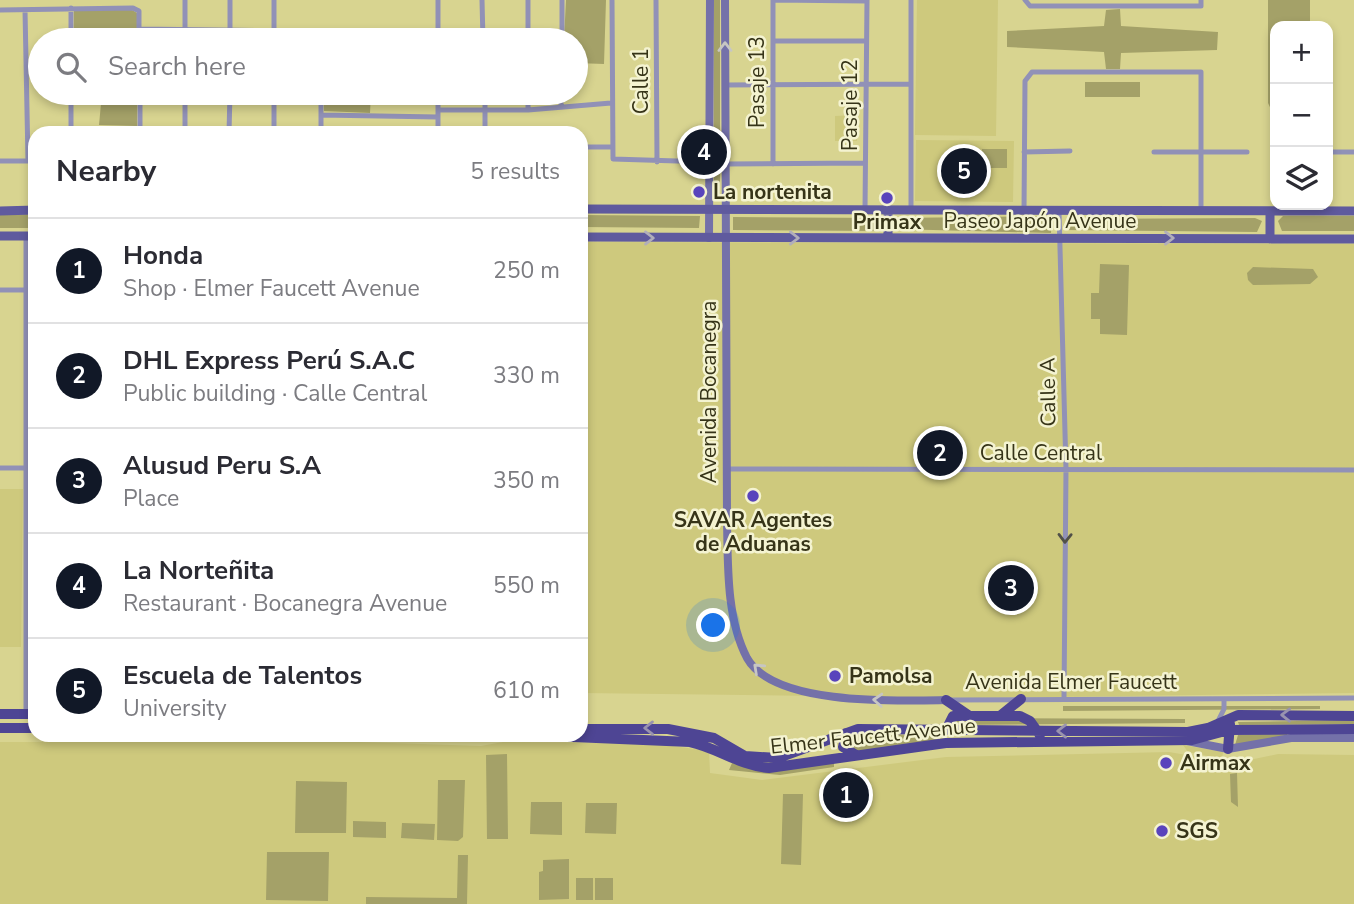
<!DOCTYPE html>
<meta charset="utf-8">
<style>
:root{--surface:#fff;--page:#f2f2f3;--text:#2b2b33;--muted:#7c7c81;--line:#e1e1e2;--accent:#111827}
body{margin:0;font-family:"Nunito Sans",sans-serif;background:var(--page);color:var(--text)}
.controls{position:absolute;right:21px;top:21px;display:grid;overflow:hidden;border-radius:14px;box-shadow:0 4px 10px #0003}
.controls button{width:63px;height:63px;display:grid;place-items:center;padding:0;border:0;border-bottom:2px solid var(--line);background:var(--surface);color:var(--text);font:35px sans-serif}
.you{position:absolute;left:714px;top:626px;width:24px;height:24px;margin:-18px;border:5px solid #fff;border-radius:50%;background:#1a73e8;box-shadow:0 0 0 10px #1a73e833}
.badge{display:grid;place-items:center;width:46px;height:46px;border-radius:50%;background:var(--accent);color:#fff;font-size:23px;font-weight:700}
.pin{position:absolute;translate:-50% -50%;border:4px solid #fff;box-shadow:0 2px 7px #0006}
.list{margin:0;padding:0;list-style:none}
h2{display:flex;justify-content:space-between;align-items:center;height:91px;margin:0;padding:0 28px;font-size:30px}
h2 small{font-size:23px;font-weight:400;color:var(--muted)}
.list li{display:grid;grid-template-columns:46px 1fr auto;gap:21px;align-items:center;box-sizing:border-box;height:105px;padding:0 28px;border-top:2px solid var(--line)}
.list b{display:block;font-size:26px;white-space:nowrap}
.list p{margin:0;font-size:23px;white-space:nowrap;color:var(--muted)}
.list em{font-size:23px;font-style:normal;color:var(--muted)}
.icon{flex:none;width:38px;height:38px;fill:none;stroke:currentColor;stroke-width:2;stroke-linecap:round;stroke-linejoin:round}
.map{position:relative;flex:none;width:1354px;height:904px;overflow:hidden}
.search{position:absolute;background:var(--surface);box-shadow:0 4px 10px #0003;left:28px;top:28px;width:560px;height:77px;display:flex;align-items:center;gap:18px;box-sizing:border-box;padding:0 24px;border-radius:38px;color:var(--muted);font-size:26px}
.panel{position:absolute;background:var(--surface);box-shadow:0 4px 10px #0003;left:28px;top:126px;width:560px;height:616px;border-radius:21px}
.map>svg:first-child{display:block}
</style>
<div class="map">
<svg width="1354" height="904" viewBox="0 0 1354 904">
<rect width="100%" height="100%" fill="#d8d490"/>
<!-- built -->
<path fill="#cec97d" d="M917 0H998L996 136 915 135Z
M856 115 857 141H835V116Z
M916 140 1014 141 1013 202 915 201Z
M581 171H588L587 201H581Z
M30 242H35V698H28Z
M581 242 1354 244V693L976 698 581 693Z
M0 489H23L21 647H0Z
M0 742H359L481 746 503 742 651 743 709 751 710 773 762 780 946 757 1169 752 1235 763 1278 754 1354 755V904H0Z
M1183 745 1223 752 1222 759 1188 752Z"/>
<!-- green -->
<path fill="#a4a168" d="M566 0H606L604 64 576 63V40H564Z
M714 0H720V200H714Z
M1268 0H1310V26H1275V118L1268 103Z
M1120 9 1121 26 1218 32 1217 50 1121 53 1120 69H1106L1104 52 1007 47V31L1104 26 1106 10Z
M74 10H132L137 13 138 40H74Z
M372 36H433V40H372Z
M1085 82H1140V97H1085Z
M102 93H137V126L99 125Z
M324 93H371L370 113 324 111Z
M982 149H1007V168H982Z
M35 214V228H0V215Z
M581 215 700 216 699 228 581 227Z
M1052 216 1051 233 895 229 897 218Z
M1283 216H1354V231H1282L1278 221Z
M733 217 881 218 882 231 733 230Z
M1255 218 1262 221 1257 232 1067 230 1069 219Z
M1100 264 1129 265 1127 335 1100 334V319H1091V293H1099Z
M1253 267 1313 269 1318 277 1310 284 1253 285 1248 280 1247 273Z
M1063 706H1320V709L1063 711Z
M955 718 1185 719V723L955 725 952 724Z
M1354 720V724L1239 725 1238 722Z
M1287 733V737L1235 745 1238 735Z
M858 734 939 736V741L855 752 848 741Z
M507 754 508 839H487L486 755Z
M834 761V767L780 775 729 770 732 763Z
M1237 773 1238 807 1231 802 1230 774Z
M438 780H465L463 837 458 841 437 840Z
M296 781 347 782 346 833H295Z
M783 794H803L801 865 781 864Z
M531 802H562V835L530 834Z
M586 803H617L616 834 585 833Z
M353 821 386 822V838L353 837Z
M402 823 435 824 434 840 401 838Z
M267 852H329L328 901 266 900Z
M458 855H468L467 904H366V897L457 898Z
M569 859V899L539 900V872L543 871V860Z
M576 878H593V900H576Z
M595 878H613V900H595Z"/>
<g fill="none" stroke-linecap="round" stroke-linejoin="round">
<!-- street -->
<path stroke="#9191b7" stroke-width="5" d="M230 0V40
M274 0V40
M438 0V40
M482 0 483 40
M528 0V40
M612 0 613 159 709 162
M656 0 657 162
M774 0 867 1
M911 0V210
M1025 0 1030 6H1201V0
M71 8V40
M0 10 133 8 139 11V40
M25 10 28 161
M139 29 438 33
M185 40V0
M562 40V0
M773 41H866
M726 85 911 84
M71 93V133
M140 93V133
M438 93V133
M485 93V133
M528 93V110
M561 107V93
M438 110H528L611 103
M321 115 438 117
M185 133V93
M229 133 230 93
M274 133V93
M321 133V93
M581 147H611
M1024 152 1070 151
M1154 152H1247
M1331 152H1354
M0 161H35
M726 164 865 163
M773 164V0
M865 210 867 0
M1024 211 1025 81 1032 72H1201V211
M1059 211 1066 469 1064 698
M26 236V714
M0 290H28
M0 468H28
M727 469 1354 470
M949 700 1354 698
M1217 723 1224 709V700"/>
<!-- secondary -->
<path stroke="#7471a9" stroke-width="8" d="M725 0 727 520C728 563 726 618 747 658 774 706 898 701 946 700
M709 238 710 0
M1187 741 1228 749 1291 738H1354"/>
<!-- primary -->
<path stroke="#5f5a9e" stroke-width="9" d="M581 209 1354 211
M0 211 35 210
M888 211V238
M0 236H35
M581 237 1354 239
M1270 239V211"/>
<!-- highway -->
<path stroke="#4e4594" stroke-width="10" d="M946 700 968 715
M0 714H35
M1000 716 1021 699
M0 728H35
M581 729H668L714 738 745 756 778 758 858 729 1188 732 1208 728 1238 715 1354 716
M946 730 953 716H1020L1030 721 1040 735
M846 733 843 747 856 755
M526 735 690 742C718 748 740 766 769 768L946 743 1192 740 1229 730 1354 729
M1228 749 1230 724"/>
</g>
<!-- one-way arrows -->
<defs><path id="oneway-chevron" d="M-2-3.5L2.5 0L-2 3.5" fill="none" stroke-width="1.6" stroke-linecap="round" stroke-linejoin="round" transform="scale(1.75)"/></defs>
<g stroke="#c7c6c3">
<use href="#oneway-chevron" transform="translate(725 47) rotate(-90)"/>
<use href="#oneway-chevron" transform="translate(758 668) rotate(-137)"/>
<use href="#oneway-chevron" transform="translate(878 700) rotate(-177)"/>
</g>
<g stroke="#b1aeba">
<use href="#oneway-chevron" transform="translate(649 238)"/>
<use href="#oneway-chevron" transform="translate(794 238)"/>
<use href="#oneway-chevron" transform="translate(1169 238)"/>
</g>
<use stroke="#515048" href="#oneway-chevron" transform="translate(1065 538) rotate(91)"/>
<g stroke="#9993af">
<use href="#oneway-chevron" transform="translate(1286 715) rotate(-179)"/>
<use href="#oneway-chevron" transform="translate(649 728) rotate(-180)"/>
<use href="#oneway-chevron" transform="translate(1062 731) rotate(180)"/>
</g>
<!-- markers -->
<g fill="#5944bc" stroke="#f4f3d1" stroke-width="2.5">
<circle cx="699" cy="192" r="7"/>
<circle cx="887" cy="198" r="7"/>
<circle cx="753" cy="496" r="7"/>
<circle cx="835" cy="676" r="7"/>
<circle cx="1166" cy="763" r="7"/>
<circle cx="1162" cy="831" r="7"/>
</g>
<g text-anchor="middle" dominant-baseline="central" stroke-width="5" stroke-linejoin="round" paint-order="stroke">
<!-- street labels -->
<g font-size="21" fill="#363418" stroke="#f4f3d1">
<text transform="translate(641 81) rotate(-90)">Calle 1</text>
<text transform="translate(757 82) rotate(-90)">Pasaje 13</text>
<text transform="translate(850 105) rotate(-90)">Pasaje 12</text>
<text x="1040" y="221">Paseo Japón Avenue</text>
<text transform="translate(709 392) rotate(-90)">Avenida Bocanegra</text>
<text transform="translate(1048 392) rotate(-91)">Calle A</text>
<text x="1041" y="453">Calle Central</text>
<text x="1071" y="682">Avenida Elmer Faucett</text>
<text transform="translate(873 736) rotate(-6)">Elmer Faucett Avenue</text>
</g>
<!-- poi labels -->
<g font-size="21" font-weight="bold" fill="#363418" stroke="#f4f3d1" text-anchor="start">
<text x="713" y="192">La nortenita</text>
<text x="887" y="222" text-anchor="middle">Primax</text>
<text x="753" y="520" text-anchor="middle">SAVAR Agentes<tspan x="753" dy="24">de Aduanas</tspan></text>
<text x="849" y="676">Pamolsa</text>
<text x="1180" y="763">Airmax</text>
<text x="1176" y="831">SGS</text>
</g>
</g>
</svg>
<div class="controls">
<button>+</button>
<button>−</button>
<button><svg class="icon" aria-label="layers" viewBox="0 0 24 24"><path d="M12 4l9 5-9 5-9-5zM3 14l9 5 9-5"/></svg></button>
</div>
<div class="you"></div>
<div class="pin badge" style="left:846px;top:795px">1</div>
<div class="pin badge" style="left:940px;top:453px">2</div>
<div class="pin badge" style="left:1011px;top:588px">3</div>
<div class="pin badge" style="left:704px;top:152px">4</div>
<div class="pin badge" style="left:964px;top:171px">5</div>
<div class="search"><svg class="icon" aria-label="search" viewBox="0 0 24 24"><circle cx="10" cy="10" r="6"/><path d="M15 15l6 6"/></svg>Search here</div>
<section class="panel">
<h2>Nearby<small>5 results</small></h2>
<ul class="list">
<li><span class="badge">1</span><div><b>Honda</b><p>Shop · Elmer Faucett Avenue</p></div><em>250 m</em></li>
<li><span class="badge">2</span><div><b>DHL Express Perú S.A.C</b><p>Public building · Calle Central</p></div><em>330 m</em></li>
<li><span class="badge">3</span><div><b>Alusud Peru S.A</b><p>Place</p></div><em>350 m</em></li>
<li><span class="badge">4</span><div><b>La Norteñita</b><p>Restaurant · Bocanegra Avenue</p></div><em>550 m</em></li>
<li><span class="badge">5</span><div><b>Escuela de Talentos</b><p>University</p></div><em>610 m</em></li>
</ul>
</section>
</div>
